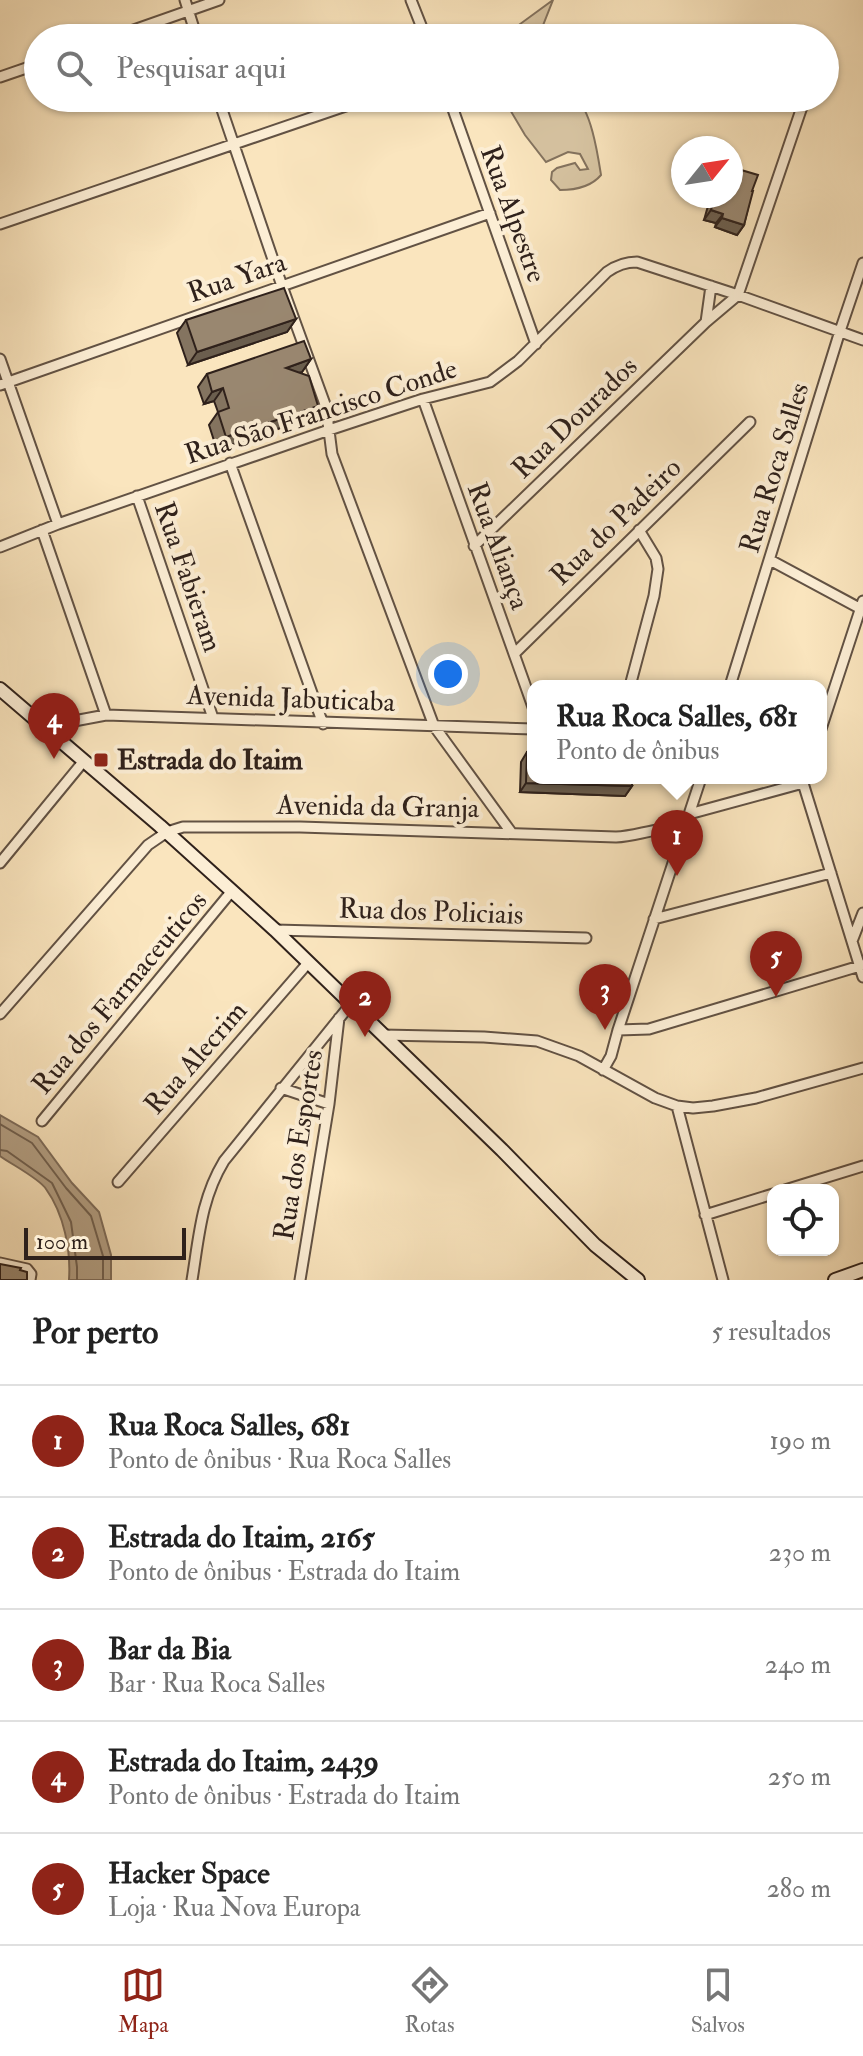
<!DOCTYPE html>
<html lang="pt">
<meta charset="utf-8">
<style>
:root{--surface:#fff;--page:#f2f2f2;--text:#222;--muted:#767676;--line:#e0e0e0;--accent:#8f2418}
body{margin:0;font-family:"IM FELL Double Pica",serif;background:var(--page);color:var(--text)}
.controls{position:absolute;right:24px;bottom:24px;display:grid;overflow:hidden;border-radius:16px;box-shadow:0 2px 6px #0004}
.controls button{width:72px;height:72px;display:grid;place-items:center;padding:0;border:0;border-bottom:2px solid var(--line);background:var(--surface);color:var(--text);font:40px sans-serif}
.compass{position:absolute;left:671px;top:136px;width:72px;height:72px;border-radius:50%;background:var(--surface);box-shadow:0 2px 6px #0004;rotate:60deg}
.scale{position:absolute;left:24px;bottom:20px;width:162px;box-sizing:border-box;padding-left:8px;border:4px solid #2f211b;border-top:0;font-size:22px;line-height:28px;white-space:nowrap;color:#2f211b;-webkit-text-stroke:6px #fceed5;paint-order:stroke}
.you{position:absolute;left:448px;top:674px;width:28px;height:28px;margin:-20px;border:6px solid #fff;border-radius:50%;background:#1a73e8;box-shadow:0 0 0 12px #1a73e833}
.badge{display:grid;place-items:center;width:52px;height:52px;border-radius:50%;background:var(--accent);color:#fff;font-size:26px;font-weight:700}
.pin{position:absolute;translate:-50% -66px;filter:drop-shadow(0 2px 4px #0008)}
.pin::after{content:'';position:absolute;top:42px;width:28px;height:24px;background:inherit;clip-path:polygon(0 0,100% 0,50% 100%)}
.popup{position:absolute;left:527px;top:680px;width:300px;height:104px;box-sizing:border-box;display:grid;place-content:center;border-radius:16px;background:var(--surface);filter:drop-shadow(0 2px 6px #0005);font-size:26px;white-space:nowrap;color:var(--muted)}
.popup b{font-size:30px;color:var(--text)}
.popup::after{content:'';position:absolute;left:50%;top:100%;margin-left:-16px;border:16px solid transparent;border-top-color:var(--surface)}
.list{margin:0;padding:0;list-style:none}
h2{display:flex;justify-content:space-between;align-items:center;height:104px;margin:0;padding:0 32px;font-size:34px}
h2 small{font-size:26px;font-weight:400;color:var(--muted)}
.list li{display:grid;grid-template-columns:52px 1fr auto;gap:24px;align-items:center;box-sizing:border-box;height:112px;padding:0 32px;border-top:2px solid var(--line)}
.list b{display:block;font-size:30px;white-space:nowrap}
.list p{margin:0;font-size:26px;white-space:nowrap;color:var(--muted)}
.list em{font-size:26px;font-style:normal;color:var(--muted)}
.icon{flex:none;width:44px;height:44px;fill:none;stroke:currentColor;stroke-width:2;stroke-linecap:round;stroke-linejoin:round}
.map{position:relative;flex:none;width:863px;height:1280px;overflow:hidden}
.search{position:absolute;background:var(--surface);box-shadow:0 2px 6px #0004;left:24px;right:24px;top:24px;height:88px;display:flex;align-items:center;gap:20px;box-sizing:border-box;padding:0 28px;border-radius:44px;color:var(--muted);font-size:30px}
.sheet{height:664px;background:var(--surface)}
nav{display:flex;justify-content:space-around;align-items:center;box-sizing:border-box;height:112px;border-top:2px solid var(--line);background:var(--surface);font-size:22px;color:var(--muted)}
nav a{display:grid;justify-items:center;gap:4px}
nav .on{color:var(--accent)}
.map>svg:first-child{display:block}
</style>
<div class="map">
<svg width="863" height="1280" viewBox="0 0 863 1280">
<rect width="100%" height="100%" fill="#fae5be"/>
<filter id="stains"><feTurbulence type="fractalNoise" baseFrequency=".0025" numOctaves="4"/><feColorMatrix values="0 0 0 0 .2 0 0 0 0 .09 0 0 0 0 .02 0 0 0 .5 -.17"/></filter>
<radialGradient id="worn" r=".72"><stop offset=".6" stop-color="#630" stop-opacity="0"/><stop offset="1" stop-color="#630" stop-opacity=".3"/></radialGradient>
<!-- green -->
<path fill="#d7c4a2" stroke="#83725e" stroke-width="2" d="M553 0 538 38H501Z
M503 98H575C591 108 598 156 601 175 591 187 576 190 560 190L551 180 552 172 557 168 575 163 580 170 588 169 580 154 568 152 546 162 525 135Z"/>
<!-- water -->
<path fill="#b5a287" stroke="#7f6e5c" stroke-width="2" d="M0 1115 38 1137 72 1183 99 1212 111 1255V1280H69C71 1250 64 1214 46 1189 40 1179 11 1164 0 1156Z"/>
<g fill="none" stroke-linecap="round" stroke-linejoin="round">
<!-- shore -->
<path stroke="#726251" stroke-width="2" d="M0 1124 32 1143 66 1188 91 1216 103 1256V1280
M0 1150 7 1151 52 1183 71 1222 77 1267V1280"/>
<!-- street casing -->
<g stroke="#625244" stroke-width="13">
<path id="street" d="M185 0 197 38
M411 0 426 38
M111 38 219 0
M0 77 38 64
M218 98 282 286 326 407 332 454 434 726 511 832
M449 98 536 344
M0 224 369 98
M706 322 711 286
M0 359 58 524
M0 385 490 213
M423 399 533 707
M230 463 323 724
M137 496 213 718
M42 530 106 715
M474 546 706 322 738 295 804 101
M0 547 58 524 329 430 423 399 490 382 518 361 607 272C617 265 625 262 637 262L738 295 863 340
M770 560 863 610
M514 654 750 422
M630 686 654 596 658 569 656 558 639 530
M730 686 840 331 863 263
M821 729 863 601
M51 733 74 721 106 715 533 729
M803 783 863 977
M689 814 803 783
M0 863 83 762
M654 919 831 873
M275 930 586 938
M852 941 863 913
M0 1014 148 845 167 832 183 827H300L616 837C639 836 661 825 683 830
M618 1030 649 1029 863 965
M382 1035 484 1037 537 1041 579 1056 655 1098 677 1106 693 1108 713 1106 756 1098 863 1068
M603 1070 611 1056 618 1030 701 778
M281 1088 329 1104
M677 1106 723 1280
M42 1121 231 892
M118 1182 308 963
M785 1190 863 1166
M705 1215 773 1194
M0 1263 27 1269 31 1274 30 1280
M192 1280C199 1237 201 1199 224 1161L350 1005
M300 1280 329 1104 339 1018"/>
</g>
<!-- secondary casing -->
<g stroke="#2f211b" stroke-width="16">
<path id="secondary" d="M0 689 160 826 275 930 502 1150 595 1245 638 1280
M835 1280 863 1270"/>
</g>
<!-- street -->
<use href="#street" stroke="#fceed5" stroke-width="9"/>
<!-- secondary -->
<use href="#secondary" stroke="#fceed5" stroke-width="12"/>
</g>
<!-- wall -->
<path fill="#847460" stroke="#2f211b" stroke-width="2" d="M752 191 744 225 737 235 715 227 716 223 704 220 708 206 712 200 713 196H731Z
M296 319 287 332 188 365 177 333 186 320Z
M311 359 302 372 299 373 309 418 217 450 209 425 218 412 214 401 204 404 198 387 207 374Z
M527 752 632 786 625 796 520 792 521 762Z"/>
<!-- shaded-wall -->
<path fill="#6b5e4e" stroke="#2f211b" stroke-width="2" d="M711 210 723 214 716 223 704 220Z
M722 218 744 225 737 235 715 227Z
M296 319 287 332 188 365 197 352Z
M311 359 302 372 277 380 286 368Z
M223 388 214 401 204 404 212 392Z
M318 406 309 418 217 450 226 437Z
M526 783 632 786 625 796 520 792Z"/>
<!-- building -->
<path fill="#998770" stroke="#2f211b" stroke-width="2" d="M731 167 758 175 752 191H753L744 225 722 218 723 214 711 210 715 196H731Z
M284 288 296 319 197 352 186 320Z
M304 341 311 359 286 368 309 376 318 406 226 437 218 412 229 408 223 388 212 392 207 374Z
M527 752H533V778H632V786L526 783Z
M0 1264 21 1268 20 1270 27 1272V1280H0Z"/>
<!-- markers -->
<rect fill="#8f2418" stroke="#fceed5" stroke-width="3" x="93" y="752" width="16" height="16" rx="4"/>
<g text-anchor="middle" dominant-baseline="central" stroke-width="8" stroke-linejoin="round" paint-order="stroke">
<!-- street labels -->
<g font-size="28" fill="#2f211b" stroke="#fceed5">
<text transform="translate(513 214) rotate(70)">Rua Alpestre</text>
<text transform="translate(237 278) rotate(-19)">Rua Yara</text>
<text transform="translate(321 412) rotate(-18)">Rua São Francisco Conde</text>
<text transform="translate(575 418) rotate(-44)">Rua Dourados</text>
<text transform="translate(775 468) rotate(-73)">Rua Roca Salles</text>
<text transform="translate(616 522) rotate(-44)">Rua do Padeiro</text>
<text transform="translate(498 546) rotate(70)">Rua Aliança</text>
<text transform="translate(188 577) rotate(71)">Rua Fabieram</text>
<text transform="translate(291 699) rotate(2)">Avenida Jabuticaba</text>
<text transform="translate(378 807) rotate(1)">Avenida da Granja</text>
<text transform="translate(431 912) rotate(2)">Rua dos Policiais</text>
<text transform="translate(120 993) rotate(-50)">Rua dos Farmaceuticos</text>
<text transform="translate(196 1058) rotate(-49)">Rua Alecrim</text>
<text transform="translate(299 1145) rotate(-81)">Rua dos Esportes</text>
</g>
<!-- poi labels -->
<g font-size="28" font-weight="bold" fill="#2f211b" stroke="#fceed5" text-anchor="start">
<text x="117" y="760">Estrada do Itaim</text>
</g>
</g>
<rect width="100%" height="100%" filter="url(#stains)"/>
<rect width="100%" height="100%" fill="url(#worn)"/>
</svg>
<div class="controls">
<button><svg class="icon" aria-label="locate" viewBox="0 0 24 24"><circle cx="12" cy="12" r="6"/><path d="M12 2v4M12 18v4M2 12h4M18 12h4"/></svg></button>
</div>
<svg class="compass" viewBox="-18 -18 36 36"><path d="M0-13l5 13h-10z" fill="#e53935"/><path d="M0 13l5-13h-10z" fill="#767676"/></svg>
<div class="scale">100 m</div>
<div class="you"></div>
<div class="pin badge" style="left:677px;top:876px">1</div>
<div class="popup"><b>Rua Roca Salles, 681</b>Ponto de ônibus</div>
<div class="pin badge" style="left:365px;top:1037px">2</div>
<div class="pin badge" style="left:605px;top:1030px">3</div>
<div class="pin badge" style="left:54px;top:759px">4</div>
<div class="pin badge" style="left:776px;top:997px">5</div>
<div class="search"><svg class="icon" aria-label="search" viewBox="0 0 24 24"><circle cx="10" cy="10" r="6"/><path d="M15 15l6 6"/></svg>Pesquisar aqui</div>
</div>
<section class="sheet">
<h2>Por perto<small>5 resultados</small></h2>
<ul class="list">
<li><span class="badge">1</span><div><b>Rua Roca Salles, 681</b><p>Ponto de ônibus · Rua Roca Salles</p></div><em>190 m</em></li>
<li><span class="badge">2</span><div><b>Estrada do Itaim, 2165</b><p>Ponto de ônibus · Estrada do Itaim</p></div><em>230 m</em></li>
<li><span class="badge">3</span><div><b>Bar da Bia</b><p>Bar · Rua Roca Salles</p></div><em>240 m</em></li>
<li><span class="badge">4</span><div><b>Estrada do Itaim, 2439</b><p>Ponto de ônibus · Estrada do Itaim</p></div><em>250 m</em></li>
<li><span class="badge">5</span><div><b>Hacker Space</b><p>Loja · Rua Nova Europa</p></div><em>280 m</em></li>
</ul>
</section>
<nav>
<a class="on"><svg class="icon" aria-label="map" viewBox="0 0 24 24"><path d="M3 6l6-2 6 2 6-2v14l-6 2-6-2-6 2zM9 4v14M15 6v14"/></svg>Mapa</a>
<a><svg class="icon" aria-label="directions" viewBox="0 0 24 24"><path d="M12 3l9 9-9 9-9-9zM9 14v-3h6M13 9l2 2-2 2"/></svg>Rotas</a>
<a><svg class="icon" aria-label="saved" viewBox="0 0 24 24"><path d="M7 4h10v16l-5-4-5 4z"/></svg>Salvos</a>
</nav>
